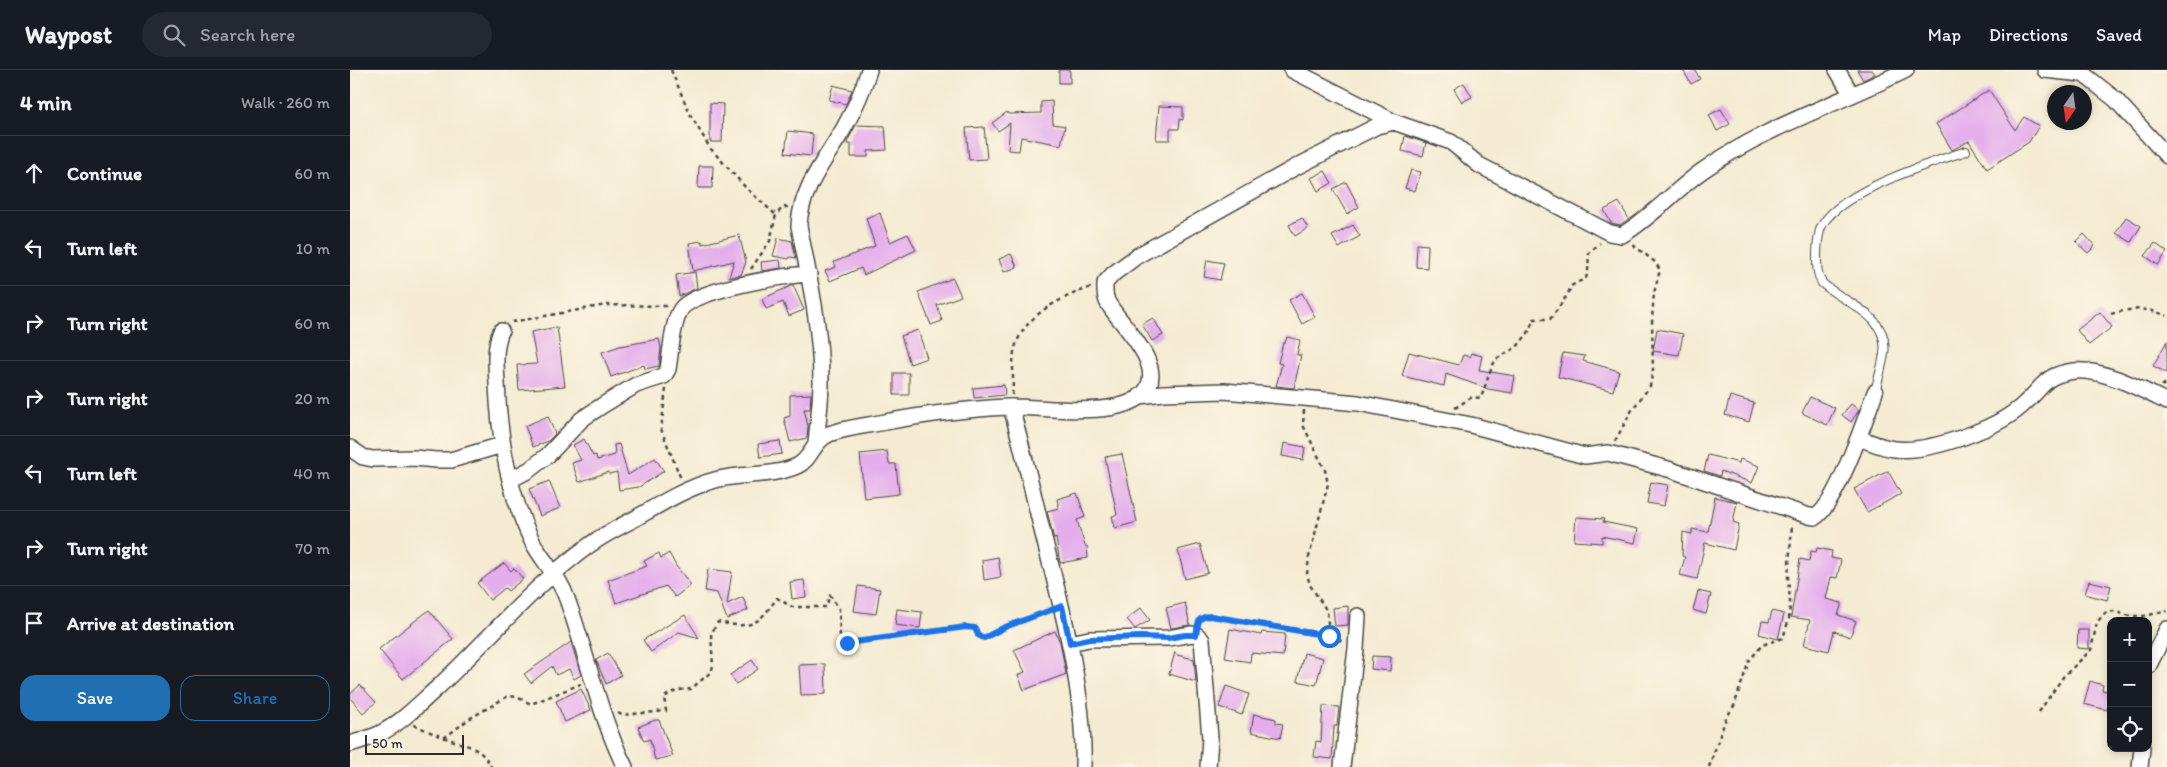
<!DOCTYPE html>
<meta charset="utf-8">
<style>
:root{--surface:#171b24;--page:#242831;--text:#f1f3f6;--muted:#9ea1a6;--line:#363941;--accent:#1f6fb2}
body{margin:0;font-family:Itim,sans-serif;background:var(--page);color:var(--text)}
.controls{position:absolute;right:15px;bottom:15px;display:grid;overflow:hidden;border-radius:10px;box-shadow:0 2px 8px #0003}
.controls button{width:45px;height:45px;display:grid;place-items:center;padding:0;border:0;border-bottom:1px solid var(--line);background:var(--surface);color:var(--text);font:25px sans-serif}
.compass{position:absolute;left:1697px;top:15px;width:45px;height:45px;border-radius:50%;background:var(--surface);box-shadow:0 2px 8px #0003;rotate:193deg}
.scale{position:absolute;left:15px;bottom:12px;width:99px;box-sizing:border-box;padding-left:5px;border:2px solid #2b2b2b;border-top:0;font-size:14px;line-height:18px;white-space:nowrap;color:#2b2b2b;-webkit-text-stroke:4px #fcf5e5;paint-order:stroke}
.stop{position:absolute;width:15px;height:15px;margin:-11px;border:4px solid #1a73e8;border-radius:50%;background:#fff}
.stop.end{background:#1a73e8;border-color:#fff;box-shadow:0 1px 5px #0008}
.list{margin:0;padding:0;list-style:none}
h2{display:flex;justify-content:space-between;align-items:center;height:65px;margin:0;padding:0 20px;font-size:21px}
h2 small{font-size:16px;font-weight:400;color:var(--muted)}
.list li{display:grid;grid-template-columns:32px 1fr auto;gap:15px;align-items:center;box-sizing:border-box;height:75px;padding:0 20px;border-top:1px solid var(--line)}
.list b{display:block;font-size:19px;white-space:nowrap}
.list em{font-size:16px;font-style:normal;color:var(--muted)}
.actions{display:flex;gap:10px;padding:15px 20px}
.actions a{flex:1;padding:11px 0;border:1px solid var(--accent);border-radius:15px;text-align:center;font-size:18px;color:var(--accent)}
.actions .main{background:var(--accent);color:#fff}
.icon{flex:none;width:28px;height:28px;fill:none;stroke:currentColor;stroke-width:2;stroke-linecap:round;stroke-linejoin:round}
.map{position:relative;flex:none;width:1817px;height:697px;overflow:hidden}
header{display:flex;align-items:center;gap:30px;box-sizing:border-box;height:70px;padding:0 25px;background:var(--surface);border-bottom:1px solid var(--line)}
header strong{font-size:24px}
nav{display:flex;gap:28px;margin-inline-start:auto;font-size:18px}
.search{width:350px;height:45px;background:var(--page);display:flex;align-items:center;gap:12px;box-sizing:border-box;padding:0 18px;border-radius:28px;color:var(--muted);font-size:19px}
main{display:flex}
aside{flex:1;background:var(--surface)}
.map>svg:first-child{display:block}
</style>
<header>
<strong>Waypost</strong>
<div class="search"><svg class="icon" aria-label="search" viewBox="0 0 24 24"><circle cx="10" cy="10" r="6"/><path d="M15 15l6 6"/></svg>Search here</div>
<nav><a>Map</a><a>Directions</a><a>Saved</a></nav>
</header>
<main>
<aside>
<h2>4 min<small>Walk · 260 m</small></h2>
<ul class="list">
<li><svg class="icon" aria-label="ahead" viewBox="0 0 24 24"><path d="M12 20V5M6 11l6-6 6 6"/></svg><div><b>Continue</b></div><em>60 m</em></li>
<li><svg class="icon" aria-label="left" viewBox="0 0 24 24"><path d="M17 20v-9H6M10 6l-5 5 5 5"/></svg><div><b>Turn left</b></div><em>10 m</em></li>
<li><svg class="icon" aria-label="right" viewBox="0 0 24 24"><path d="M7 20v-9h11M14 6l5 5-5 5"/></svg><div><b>Turn right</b></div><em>60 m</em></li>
<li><svg class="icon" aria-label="right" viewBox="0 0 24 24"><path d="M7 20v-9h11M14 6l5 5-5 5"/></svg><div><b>Turn right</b></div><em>20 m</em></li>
<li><svg class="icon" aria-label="left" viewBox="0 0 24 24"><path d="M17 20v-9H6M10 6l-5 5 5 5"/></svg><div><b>Turn left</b></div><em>40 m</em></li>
<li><svg class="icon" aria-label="right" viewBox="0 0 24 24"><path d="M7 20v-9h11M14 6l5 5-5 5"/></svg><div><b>Turn right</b></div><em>70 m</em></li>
<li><svg class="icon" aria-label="arrive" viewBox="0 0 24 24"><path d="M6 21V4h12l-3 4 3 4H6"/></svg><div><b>Arrive at destination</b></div></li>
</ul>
<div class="actions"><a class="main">Save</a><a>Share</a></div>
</aside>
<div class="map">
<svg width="1817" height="697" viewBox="0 0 1817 697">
<rect width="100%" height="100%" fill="#fcf5e5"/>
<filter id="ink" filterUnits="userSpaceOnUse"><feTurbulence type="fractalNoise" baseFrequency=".02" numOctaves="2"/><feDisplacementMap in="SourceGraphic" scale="10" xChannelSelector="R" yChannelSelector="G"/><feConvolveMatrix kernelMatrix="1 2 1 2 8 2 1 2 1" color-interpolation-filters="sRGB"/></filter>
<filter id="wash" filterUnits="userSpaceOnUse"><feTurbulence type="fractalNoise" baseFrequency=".0096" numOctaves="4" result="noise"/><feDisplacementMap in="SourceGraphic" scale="20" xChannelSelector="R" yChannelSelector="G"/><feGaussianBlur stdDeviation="1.12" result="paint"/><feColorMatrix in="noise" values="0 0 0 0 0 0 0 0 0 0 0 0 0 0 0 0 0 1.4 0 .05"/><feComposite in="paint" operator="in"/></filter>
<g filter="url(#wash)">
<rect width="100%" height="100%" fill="#f4ebd2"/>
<g id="blocks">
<!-- building -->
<path fill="#e4aeec" d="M709 0H720V13H709Z
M1333 0H1345L1350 9 1341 14Z
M1507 0H1522L1525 4 1513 10Z
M1114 13 1122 27 1112 32 1104 19Z
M483 15 502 20 496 34 479 30Z
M1639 20 1665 60 1674 47 1689 56 1679 72 1637 99 1619 71 1602 80 1586 54Z
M702 31 703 54 715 56 711 75 671 67 669 81 658 80 660 53 648 61 642 53 657 42 658 44 691 43V32Z
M360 33 373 34 372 72H360Z
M809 36 833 37V50L830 49 829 59H820V70H806Z
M1371 39 1380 54 1367 61 1359 45Z
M506 55 535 56 537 80 518 81V87H501V74H497V72Z
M634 57 637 89 619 90 616 58Z
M438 61 463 64 461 86 435 83Z
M1055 66 1076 73 1073 86 1052 81Z
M349 96H363L362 118H348Z
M1061 100 1071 102 1065 121 1055 118Z
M975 101 982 113 968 121 961 108Z
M996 112 1009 137 997 144 983 119Z
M1269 132 1279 149 1270 155 1261 153 1254 140Z
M530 143 540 172 558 164 566 180 514 205 511 198 480 211 475 201 486 197 484 192 525 176 516 148Z
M1776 147 1791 156 1781 172 1766 163Z
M952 148 958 158 945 166 939 155Z
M1003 155 1010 166 989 178 982 166Z
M1734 164 1745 176 1738 183 1726 172Z
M389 165 396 192 391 205 379 207 384 191 343 201 339 173 352 171V174Z
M428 168 442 171 446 188 440 187 439 189 423 186Z
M1805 173 1817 182 1808 195 1795 186Z
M1067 174 1078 175 1077 198 1066 197Z
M661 184 667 197 654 202 649 189Z
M430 190 431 198 412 201 411 192Z
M857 190 874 193 870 210 854 207Z
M345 202 347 218 329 226 326 205Z
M603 208 611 226 587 235 592 251 581 255 568 222Z
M443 215 454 240 439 246 433 232 416 239 412 229Z
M952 223 965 247 952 254 939 230Z
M1750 242 1762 257 1739 275 1727 260Z
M803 248 813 265 802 271 792 254Z
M207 257 215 316 169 320 167 295 187 294 181 262Z
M1307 259 1333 264 1329 285 1303 281Z
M568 260 577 288 560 294 551 266Z
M937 267 950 270 947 285H951L944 318 926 316 932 294 928 293 933 273H935Z
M309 269 311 278 309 296 295 299 294 295 261 307 252 282 270 276Z
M1817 271V303L1803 296Z
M1059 282 1109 295 1113 285 1120 287 1121 283 1132 286 1129 300 1165 306 1162 323 1138 319 1096 304 1094 316 1052 306Z
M1213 283 1235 286 1233 291 1269 301 1263 321 1208 307Z
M544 303H559V325H544Z
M654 315 655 325 624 328 623 318Z
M461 324 460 339H454L458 356 457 368 440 372 434 348 440 346V325Z
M1380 326 1404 333 1399 352 1375 345Z
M1460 327 1485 338 1477 355 1452 343Z
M1501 334 1509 340 1501 352 1492 345Z
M198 346 205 364 198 371 183 377 175 356Z
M234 369 243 386 246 385 247 390 265 385 264 375 269 374 278 405 305 388 314 401 289 417 269 420 267 402 259 404 258 402 229 412 222 393 231 390 223 375Z
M430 371 432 384 410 387 408 374Z
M934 373 955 377 953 390 932 386Z
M537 381 539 394H546L549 424 514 428 510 384Z
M772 384 787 452 765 458 762 446 767 445 755 387Z
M1358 385 1389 393 1390 389 1409 396 1402 413 1371 401 1370 406 1354 401Z
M1538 401 1551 424 1517 442 1504 419Z
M199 411 210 438 190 446 179 419Z
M1301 412 1318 415 1314 436 1297 433Z
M727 423 735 447 727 450 735 476H737L738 488 710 493 706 468 704 469 697 441 709 438 707 429Z
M1365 427 1387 432 1383 452 1389 454 1384 480 1355 473 1347 509 1330 505 1335 487 1332 486 1333 462 1342 464V459L1358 462Z
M1226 447 1254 449 1253 452 1288 459 1285 473 1252 466V473L1224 471Z
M850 474 858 503 835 509 828 480Z
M1467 478 1482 481 1481 488 1491 490 1487 508 1481 507 1476 529 1492 533 1488 545 1506 551 1500 567 1484 561 1479 581 1454 575 1460 550 1441 547 1450 489 1459 491 1461 481 1466 482Z
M309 483 311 488 319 483 326 496 341 515 325 527 316 516 266 533 258 510 297 496 294 491Z
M648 487 651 507 634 510 632 490Z
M154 493 161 501 164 498 173 509 158 521 155 518 140 530 127 513Z
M358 499 382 502 377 534 393 527 398 540 377 549 367 523 355 521Z
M454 510 456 527 442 529 440 512Z
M1739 511 1761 516 1757 530 1735 524Z
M508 516 530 519 526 544 504 541Z
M1348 521 1361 524 1356 544 1343 540Z
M835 533 840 555 821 558 816 538Z
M998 536V555L985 556 983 538Z
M791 538 800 550 785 559 777 549Z
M547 539 572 542 570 558 545 555Z
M79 540 103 569 53 609 29 579Z
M1422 541 1434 544 1428 569 1409 564 1412 551 1419 552Z
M335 545 349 568 329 562 301 582 293 570Z
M880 559 911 565 912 562 935 564 933 586 901 583 900 592 875 588Z
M1728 560H1739V579L1727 578Z
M705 561 710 572 716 604 674 620 668 605 675 602 664 580Z
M221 572 231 605 224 609 219 599 206 605 202 596 181 613 174 604Z
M825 582 827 585 844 589 846 612 819 604Z
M258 583 271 605 256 614 246 590Z
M954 583 973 588 966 615 947 611Z
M1022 586 1041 587 1040 601 1021 599Z
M402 590 408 599 386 614 380 605Z
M475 594 476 624 451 625 449 595Z
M1740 611 1753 615 1752 620 1761 622 1757 640 1734 634Z
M10 615 26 632 13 643 0 628V624Z
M876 616 899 624 892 645 869 637Z
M231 619 241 640 215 652 206 631Z
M973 636 989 637 987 656H984L982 689 964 687 966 671 971 672Z
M904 644 926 649V653L933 654 930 668 901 662Z
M305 650H309L323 686 305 690 300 669 294 671 288 657Z"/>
</g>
</g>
<g filter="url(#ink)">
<use href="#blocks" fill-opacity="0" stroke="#494844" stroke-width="1"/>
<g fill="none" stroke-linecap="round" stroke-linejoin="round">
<!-- service casing -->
<g stroke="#494844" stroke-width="10">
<path id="service" d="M1525 322C1528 310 1532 297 1534 284 1540 245 1495 234 1472 213 1467 204 1467 197 1467 187 1467 179 1468 168 1470 160 1483 123 1581 93 1616 81"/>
</g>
<!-- minor casing -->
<g stroke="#494844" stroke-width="18">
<path id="minor" d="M942 0 1044 52 1101 72 1129 95 1260 163 1272 165C1301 148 1324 121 1352 101 1414 57 1488 34 1556 0
M1487 0 1502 25
M1695 0 1732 4
M1728 0 1765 29 1817 86
M151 261C144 278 146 295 147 313 149 367 158 422 182 471 192 491 210 507 217 529 237 584 249 645 275 697
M790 326 813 323 874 321 1008 333 1121 355 1235 386 1258 383 1318 399 1459 446 1465 447C1486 436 1516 347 1525 322
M661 337C675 387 686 437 699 488 716 553 735 629 733 697
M1509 368C1520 372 1533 378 1545 379 1580 383 1650 358 1675 333 1694 316 1694 305 1724 301 1752 298 1793 320 1817 332
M466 373C468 352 471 332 471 311 471 259 459 207 449 156 450 119 477 88 494 58 504 40 513 20 519 0
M0 378 13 387 23 389 64 388 86 390H101L152 375
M160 410 179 400 198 385 232 349 253 335 286 315 314 306 318 299C321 282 322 253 331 239 343 220 436 205 459 204
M720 573 739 569 818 568 842 564 847 565 852 570 860 668 858 697
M1798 597 1817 559
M0 674C10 671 20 668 29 664 51 653 68 635 86 619 138 571 183 515 241 474 255 464 271 456 286 448 312 433 336 418 365 410 391 403 422 407 447 396 462 389 462 372 479 364 495 358 513 356 530 353 572 345 615 339 658 337 692 336 763 349 791 326 822 299 771 256 758 233 754 226 755 220 755 213L763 204 787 186 944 98 1027 56 1044 52
M992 697 1006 579 1008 546
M1790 697 1792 678"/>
</g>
<!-- path -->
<path stroke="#494844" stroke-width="2.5" stroke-dasharray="4 4" stroke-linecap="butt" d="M321 0 340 44 360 78 397 119 426 145
M401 199 420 171 426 145 433 137H439
M1761 244C1782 238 1797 237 1817 246
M162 252 256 235 317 236
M1812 316 1817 312
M316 319 311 359 331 409
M662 325C664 310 662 296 664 282 671 246 711 227 742 217
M1105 338 1122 327 1131 328 1141 299 1146 289 1167 277 1178 263 1184 249H1200L1202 247 1218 224 1221 216 1236 208 1238 201 1239 183 1250 173
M954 340 953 355 975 400 978 414 959 487 957 504 960 515 977 541 979 566
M1265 371 1282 340 1300 316 1303 300 1302 249 1304 223 1310 200 1305 192 1282 174
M849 551 852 546H861L961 562 992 571
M1689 642 1713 607 1741 580 1747 552 1755 543 1763 541 1780 546H1794L1817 541
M268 643 272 645 316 641 314 627 328 620 341 619 361 602 363 596 361 564 368 552C402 559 407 556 427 528L442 537H476L480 525 489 539 490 568 493 572 497 573 616 557 625 558 628 565 635 568 655 557 699 541
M64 655C74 659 84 664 93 667 113 675 132 676 141 697
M94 668 119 649 158 626 167 627 181 634 231 614
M1359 697 1376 648 1384 636 1399 591 1412 575 1433 568 1439 549 1440 531 1438 507 1442 455"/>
<!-- service -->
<use href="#service" stroke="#fff" stroke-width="8"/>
<!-- minor -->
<use href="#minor" stroke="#fff" stroke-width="15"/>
</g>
</g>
<g fill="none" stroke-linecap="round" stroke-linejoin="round" filter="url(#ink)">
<!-- route -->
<path stroke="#1a73e8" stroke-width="6" d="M497 573 616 557 625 558 628 565 634 568 655 557 712 536 720 573 739 569 790 567 818 568 835 565H846C849 552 846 547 861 546L979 566"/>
</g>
</svg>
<div class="controls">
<button>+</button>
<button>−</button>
<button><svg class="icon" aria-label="locate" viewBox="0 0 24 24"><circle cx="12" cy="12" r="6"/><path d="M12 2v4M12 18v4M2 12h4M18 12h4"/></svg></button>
</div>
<svg class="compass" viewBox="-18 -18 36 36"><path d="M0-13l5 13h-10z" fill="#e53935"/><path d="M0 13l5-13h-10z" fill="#9ea1a6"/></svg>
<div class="scale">50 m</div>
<div class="stop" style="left:979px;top:566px"></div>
<div class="stop end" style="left:497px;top:573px"></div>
</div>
</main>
